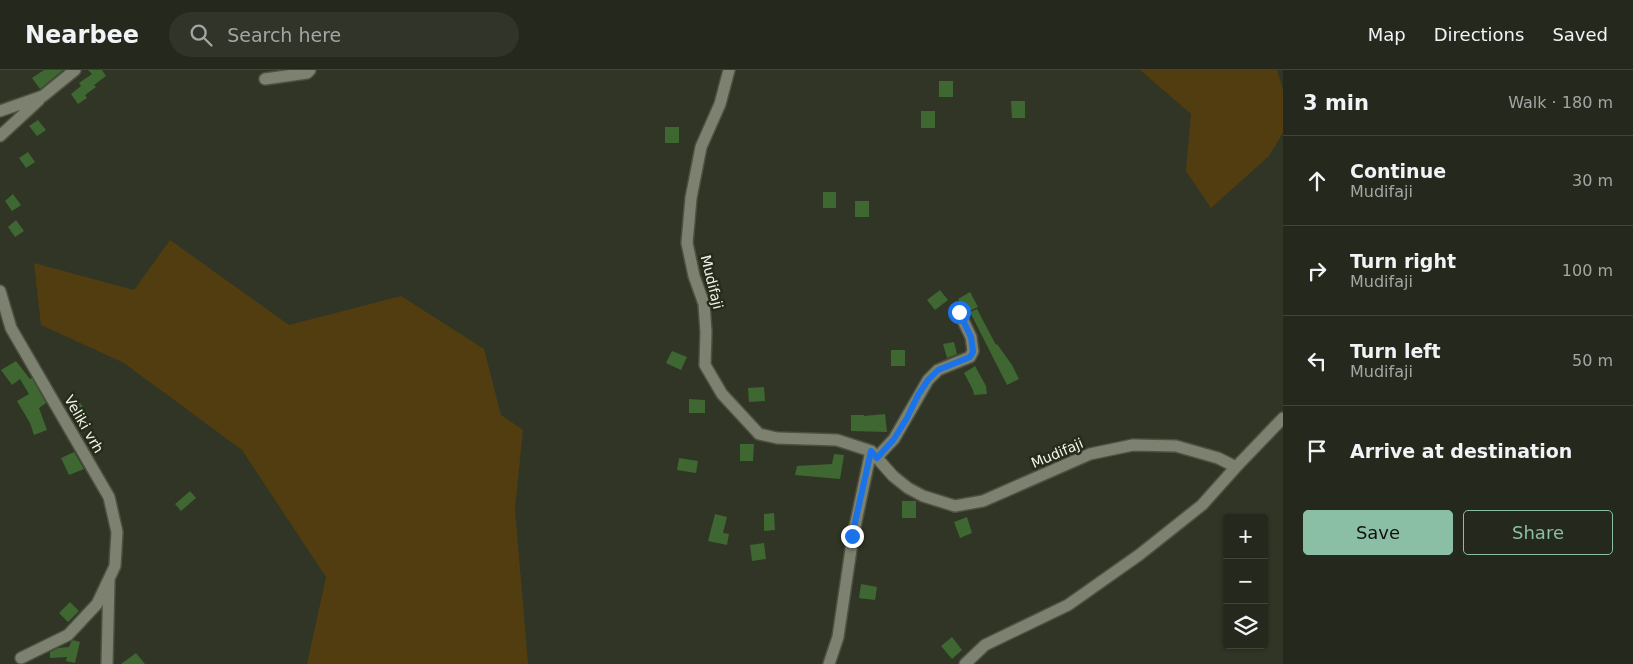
<!DOCTYPE html>
<meta charset="utf-8">
<style>
:root{--surface:#25281c;--page:#313429;--text:#f1f3f6;--muted:#a3a6a3;--line:#42443b;--accent:#8abfa5}
body{margin:0;font-family:"DejaVu Sans",sans-serif;background:var(--page);color:var(--text)}
.controls{position:absolute;right:15px;bottom:15px;display:grid;overflow:hidden;border-radius:5px;box-shadow:0 1px 4px #0004}
.controls button{width:45px;height:45px;display:grid;place-items:center;padding:0;border:0;border-bottom:1px solid var(--line);background:var(--surface);color:var(--text);font:25px sans-serif}
.stop{position:absolute;width:15px;height:15px;margin:-11px;border:4px solid #1a73e8;border-radius:50%;background:#fff}
.stop.end{background:#1a73e8;border-color:#fff;box-shadow:0 1px 5px #0008}
.list{margin:0;padding:0;list-style:none}
h2{display:flex;justify-content:space-between;align-items:center;height:65px;margin:0;padding:0 20px;font-size:21px}
h2 small{font-size:16px;font-weight:400;color:var(--muted)}
.list li{display:grid;grid-template-columns:32px 1fr auto;gap:15px;align-items:center;box-sizing:border-box;height:90px;padding:0 20px;border-top:1px solid var(--line)}
.list b{display:block;font-size:19px;white-space:nowrap}
.list p{margin:0;font-size:16px;white-space:nowrap;color:var(--muted)}
.list em{font-size:16px;font-style:normal;color:var(--muted)}
.actions{display:flex;gap:10px;padding:15px 20px}
.actions a{flex:1;padding:11px 0;border:1px solid var(--accent);border-radius:5px;text-align:center;font-size:18px;color:var(--accent)}
.actions .main{background:var(--accent);color:#111}
.icon{flex:none;width:28px;height:28px;fill:none;stroke:currentColor;stroke-width:2;stroke-linecap:round;stroke-linejoin:round}
.map{position:relative;flex:none;width:1283px;height:594px;overflow:hidden}
header{display:flex;align-items:center;gap:30px;box-sizing:border-box;height:70px;padding:0 25px;background:var(--surface);border-bottom:1px solid var(--line)}
header strong{font-size:24px}
nav{display:flex;gap:28px;margin-inline-start:auto;font-size:18px}
.search{width:350px;height:45px;background:var(--page);display:flex;align-items:center;gap:12px;box-sizing:border-box;padding:0 18px;border-radius:28px;color:var(--muted);font-size:19px}
main{display:flex}
aside{flex:1;background:var(--surface)}
.map>svg:first-child{display:block}
</style>
<header>
<strong>Nearbee</strong>
<div class="search"><svg class="icon" aria-label="search" viewBox="0 0 24 24"><circle cx="10" cy="10" r="6"/><path d="M15 15l6 6"/></svg>Search here</div>
<nav><a>Map</a><a>Directions</a><a>Saved</a></nav>
</header>
<main>
<div class="map">
<svg width="1283" height="594" viewBox="0 0 1283 594">
<rect width="100%" height="100%" fill="#313525"/>
<!-- green -->
<path fill="#513d0f" d="M1140 0H1277L1283 20V63L1269 86 1211 138 1186 101 1191 44Z
M170 170 289 255 401 226 484 279 501 345 523 360 515 439 528 594H307L326 507 242 380 124 293 41 255 34 193 134 220Z"/>
<!-- building -->
<path fill="#3e6731" d="M44 0H63L40 19 32 8Z
M88 0H102L106 6 94 15 96 17 85 25 87 28 78 34 71 24 81 16 79 13 92 4Z
M939 11H953V27H939Z
M1011 31H1025V48H1012Z
M921 41H935V58H921Z
M38 50 46 60 37 66 29 56Z
M665 57H679V73H665Z
M28 82 35 92 26 98 19 88Z
M823 122H836V138H823Z
M13 124 21 135 12 141 5 131Z
M855 131H869V147H855Z
M16 150 24 161 15 167 8 157Z
M940 220 948 230 935 240 927 230Z
M970 222 978 237 967 242 958 229Z
M977 239 996 275 997 274 1012 295 1019 309 1007 315 970 242Z
M954 272 957 284 947 288 943 274Z
M891 280H905V296H891Z
M672 281 687 287 681 300 666 293Z
M16 291 30 309 32 308 46 333 39 338 47 360 34 365 30 353 17 331 29 324 20 309 12 315 1 300Z
M975 296 986 316 987 324 974 325 973 320 964 303Z
M764 317 765 331 749 332 748 318Z
M77 329 88 344 80 349 70 334Z
M689 329 705 330V343H689Z
M885 344 887 362 851 361V345H864V346Z
M740 374H754L753 391H740Z
M74 382 84 399 69 405 61 388Z
M834 384 844 385 840 409 795 405 797 396 832 394Z
M679 388 698 391 696 403 677 400Z
M190 421 196 428 181 441 175 434Z
M902 431H916V448H902Z
M774 443 775 460 764 461V444Z
M715 444 727 447 723 463 729 464 727 475 708 471Z
M967 447 972 463 960 468 954 452Z
M764 473 766 489 752 491 750 475Z
M861 514 877 517 875 530 859 528Z
M70 532 79 541 68 552 59 543Z
M952 567 962 580 952 589 941 576Z
M73 570 80 572 75 593 66 591 67 587 50 588V582L58 578 69 577 71 572Z
M136 583 145 594H121Z"/>
<g fill="none" stroke-linecap="round" stroke-linejoin="round">
<!-- minor casing -->
<g stroke="#4d5142" stroke-width="14">
<path id="minor" d="M729 0 720 34 701 77 691 128 687 173 694 206 704 234 706 262 705 295 722 324 759 364 777 368 837 370 871 381 893 406 908 418 923 426 955 436 983 431 1090 384 1133 375 1176 376 1218 388 1236 397
M265 9 307 3 310 0
M0 41 43 26 75 0
M0 66 39 30
M0 221 11 258 109 427 117 462 115 496 97 534 68 565 21 588
M877 387 894 369 928 310 938 300 970 287 973 281 971 267 959 242
M107 594 109 511
M829 594 838 567 853 466 871 381
M965 594 985 575 1068 535 1139 485 1202 435 1236 397 1283 348"/>
</g>
<!-- minor -->
<use href="#minor" stroke="#7c826f" stroke-width="11"/>
</g>
<g fill="none" stroke-linecap="round" stroke-linejoin="round">
<!-- route -->
<path stroke="#1a73e8" stroke-width="6" d="M852 466 871 381 877 388 894 369 907 348 918 325 928 310 938 300 970 287 973 282 971 267 959 242"/>
</g>
<g text-anchor="middle" dominant-baseline="central" stroke-width="5" stroke-linejoin="round" paint-order="stroke">
<!-- street labels -->
<g font-size="14" fill="#f2f5eb" stroke="#272b1b">
<text transform="translate(712 212) rotate(76)">Mudifaji</text>
<text transform="translate(84 354) rotate(60)">Veliki vrh</text>
<text transform="translate(1057 383) rotate(-23)">Mudifaji</text>
</g>
</g>
</svg>
<div class="controls">
<button>+</button>
<button>−</button>
<button><svg class="icon" aria-label="layers" viewBox="0 0 24 24"><path d="M12 4l9 5-9 5-9-5zM3 14l9 5 9-5"/></svg></button>
</div>
<div class="stop" style="left:959px;top:242px"></div>
<div class="stop end" style="left:852px;top:466px"></div>
</div>
<aside>
<h2>3 min<small>Walk · 180 m</small></h2>
<ul class="list">
<li><svg class="icon" aria-label="ahead" viewBox="0 0 24 24"><path d="M12 20V5M6 11l6-6 6 6"/></svg><div><b>Continue</b><p>Mudifaji</p></div><em>30 m</em></li>
<li><svg class="icon" aria-label="right" viewBox="0 0 24 24"><path d="M7 20v-9h11M14 6l5 5-5 5"/></svg><div><b>Turn right</b><p>Mudifaji</p></div><em>100 m</em></li>
<li><svg class="icon" aria-label="left" viewBox="0 0 24 24"><path d="M17 20v-9H6M10 6l-5 5 5 5"/></svg><div><b>Turn left</b><p>Mudifaji</p></div><em>50 m</em></li>
<li><svg class="icon" aria-label="arrive" viewBox="0 0 24 24"><path d="M6 21V4h12l-3 4 3 4H6"/></svg><div><b>Arrive at destination</b></div></li>
</ul>
<div class="actions"><a class="main">Save</a><a>Share</a></div>
</aside>
</main>
